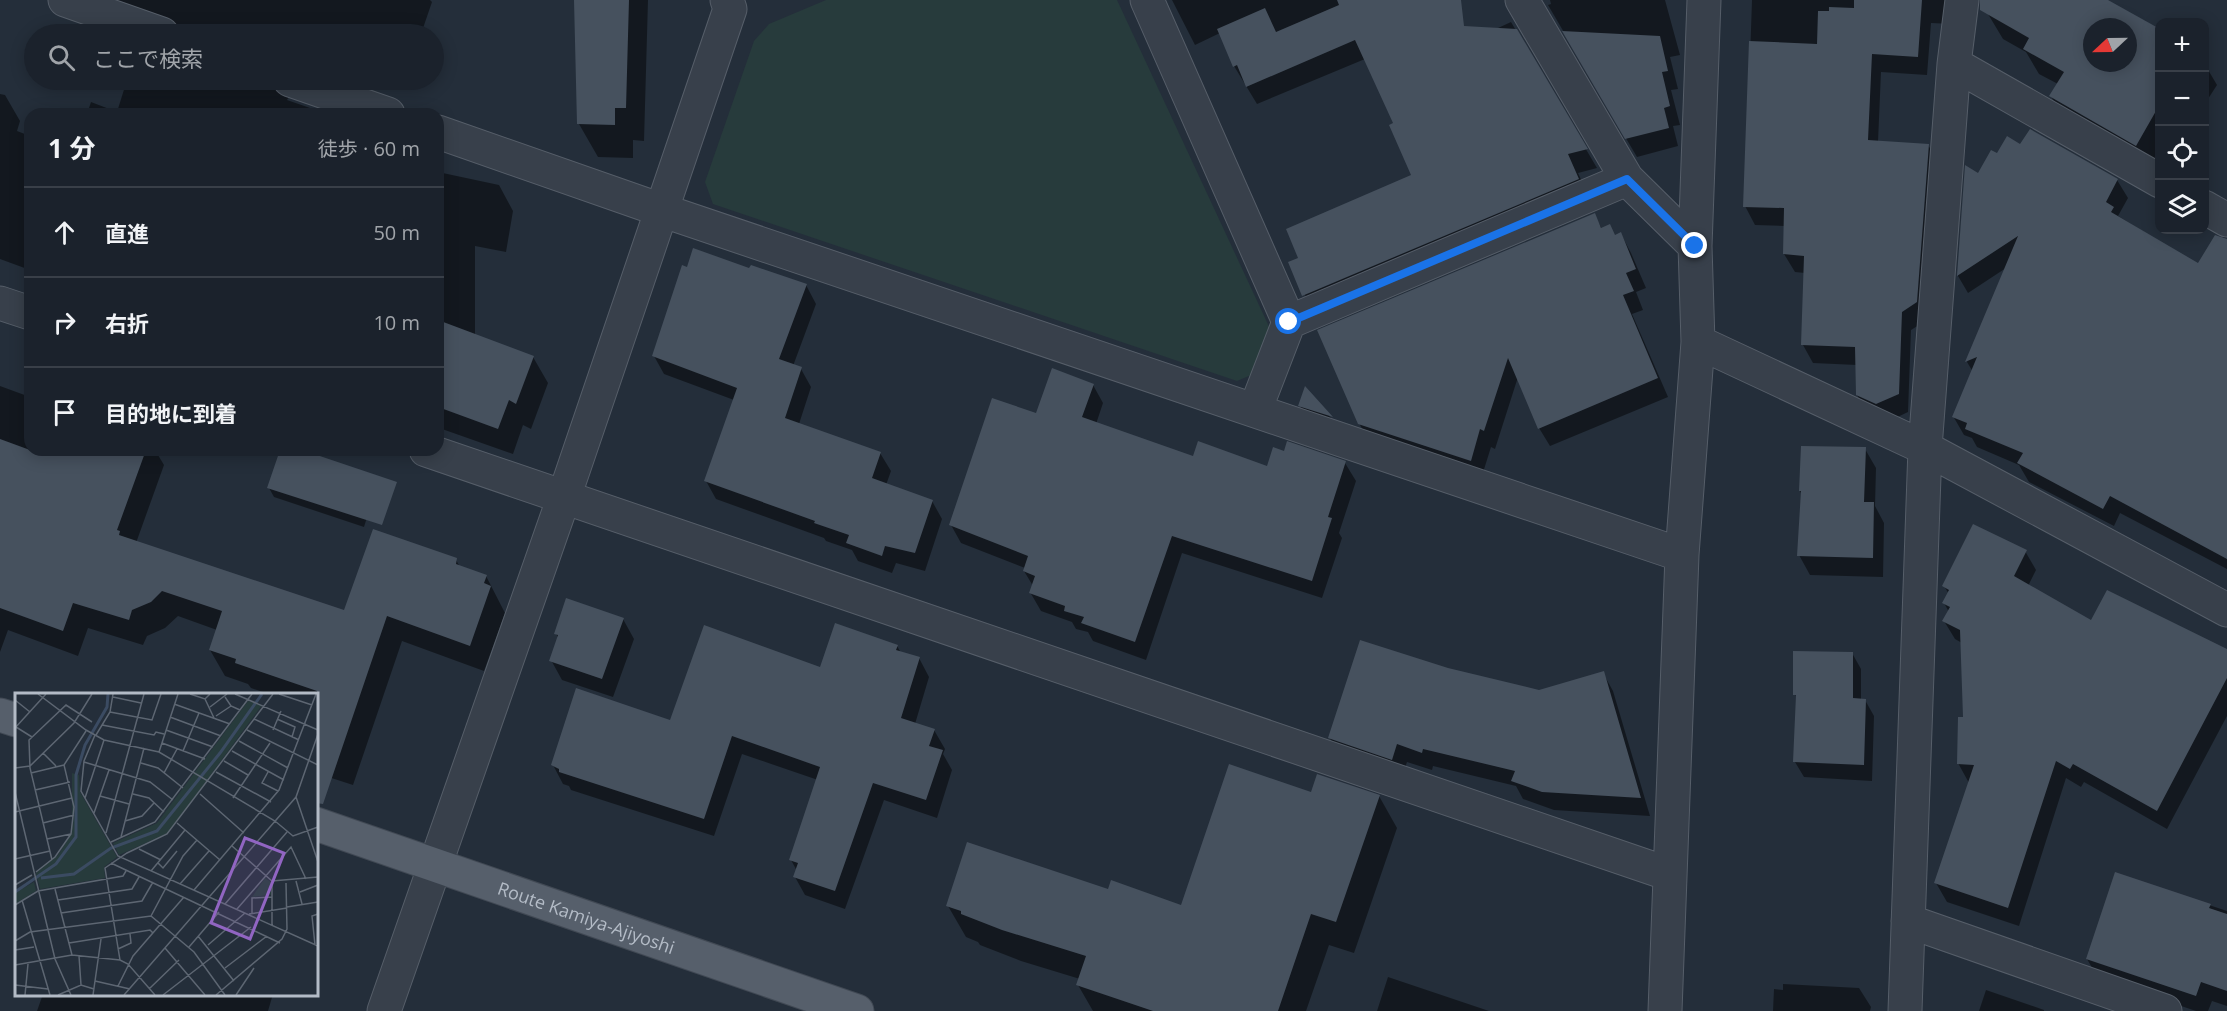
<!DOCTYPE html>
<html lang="ja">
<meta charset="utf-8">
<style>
:root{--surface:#1b222c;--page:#242a34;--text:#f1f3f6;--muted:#a0a4a9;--line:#393f48}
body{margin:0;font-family:"Open Sans","Noto Sans JP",sans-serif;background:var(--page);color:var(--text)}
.controls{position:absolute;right:18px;top:18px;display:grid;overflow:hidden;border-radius:12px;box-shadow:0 3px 15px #0003}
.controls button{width:54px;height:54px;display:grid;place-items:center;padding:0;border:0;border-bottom:2px solid var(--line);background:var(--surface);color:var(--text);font:30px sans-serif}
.compass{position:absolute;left:2083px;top:18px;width:54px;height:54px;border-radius:50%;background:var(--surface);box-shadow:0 3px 15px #0003;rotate:248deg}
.stop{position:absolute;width:18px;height:18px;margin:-14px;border:4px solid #1a73e8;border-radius:50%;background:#fff}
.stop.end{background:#1a73e8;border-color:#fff;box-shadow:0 2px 6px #0008}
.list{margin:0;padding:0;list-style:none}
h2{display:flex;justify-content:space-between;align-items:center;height:78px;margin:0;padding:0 24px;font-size:26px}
h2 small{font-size:20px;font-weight:400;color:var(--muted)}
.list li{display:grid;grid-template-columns:39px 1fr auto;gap:18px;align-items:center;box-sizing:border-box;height:90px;padding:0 24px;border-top:2px solid var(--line)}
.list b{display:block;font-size:22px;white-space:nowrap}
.list em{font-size:20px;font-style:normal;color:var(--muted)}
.icon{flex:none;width:33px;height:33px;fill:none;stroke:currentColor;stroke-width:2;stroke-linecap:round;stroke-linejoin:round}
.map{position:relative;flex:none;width:2227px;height:1011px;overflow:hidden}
.search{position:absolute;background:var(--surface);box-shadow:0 3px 15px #0003;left:24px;top:24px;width:420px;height:66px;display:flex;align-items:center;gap:15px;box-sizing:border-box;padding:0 21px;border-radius:33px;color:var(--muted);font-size:22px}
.panel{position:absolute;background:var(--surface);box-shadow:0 3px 15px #0003;left:24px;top:108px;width:420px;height:348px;border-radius:18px}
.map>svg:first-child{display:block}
</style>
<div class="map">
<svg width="2227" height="1011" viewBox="0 0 2227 1011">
<rect width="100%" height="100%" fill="#242e3a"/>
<!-- green -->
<path fill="#273b3c" d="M826 0H1117L1272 333 1256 373 1237 381 713 204 705 182 754 41 769 24Z"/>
<!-- shadow -->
<path fill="#0007" fill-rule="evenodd" d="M91 0H430L432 2 421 34H164Z
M576 0H648L644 141 633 140V158L598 157 579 124Z
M1172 0H1438L1457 47 1511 22 1597 168 1578 173 1589 197 1314 314 1290 263 1300 258 1413 176 1395 123 1365 59 1257 104 1234 66 1220 33 1195 45Z
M1550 0H1665L1680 55 1670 57 1678 89 1671 90 1680 125 1673 126 1678 146 1637 157 1548 5 1551 4Z
M1752 0H1953L1952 24 1931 23 1927 75 1881 72 1878 142 1928 145 1939 163 1927 320 1911 330 1908 412 1887 422 1868 413 1857 395V365L1813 363 1803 345 1805 273 1795 272 1784 254 1785 226 1755 225 1745 206Z
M1996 0H2105L2160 31V154L2151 170 2065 121 2051 96 2058 84 2039 74 2026 52 2003 39 1988 14ZM2092 27H2128V63H2092Z
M2204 63 2217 85 2204 105Z
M127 80H347L340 98 292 92 287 100 313 109 315 114H87L91 102 117 112Z
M0 94 5 95 20 121 17 131 30 136V270L0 259Z
M2021 146 2117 180 2128 198 2118 216 2198 265 2227 259V569L2120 513 2114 526 2029 482 2019 465 1977 447 1972 438 1964 435 1953 416 1973 372 1967 362 2006 268 1968 293 1958 276 1966 167 1978 175 1997 155Z
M438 172 499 185 513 211 506 252 475 246V336L533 357 548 383 531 429 523 425 513 454 442 429 441 433 438 432Z
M1594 215 1602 229 1616 236 1621 234 1631 253 1646 288 1636 292 1643 310 1632 314 1668 397 1550 446 1539 428 1518 377 1495 449 1491 447 1481 479 1370 443 1359 423Z
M750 270 806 285 816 304 793 366 801 369 811 387 799 424 880 453 891 471 886 485 932 501 942 519 925 571 896 563 892 573 858 561 852 550 826 541 824 538 716 499 706 481 734 400 664 374 654 356Z
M1093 385 1103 403 1096 424 1194 458 1268 468 1285 453 1345 463 1356 481 1339 533 1342 538 1322 598 1182 553 1146 660 1093 641 1088 632 1076 629 1072 622 1041 611 1030 592 1033 586 1024 571 1025 568 961 543 951 525 1037 415Z
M0 386 30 397V450H155L164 465 136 543 345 612 456 560 460 567 486 576 505 613 484 671 402 641 353 785 316 773V694H269L251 688 248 684 225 676 210 650 217 630 178 616 165 628 147 636 143 645 88 628 78 656 8 630 0 652Z
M1306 389 1331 418 1341 435 1311 425 1300 405Z
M1865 449 1876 468 1875 506 1884 523 1883 577 1810 575 1799 555 1802 495 1800 491Z
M282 450H294L377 485 364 527 274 497 269 488Z
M2025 551 2036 570 2028 586 2092 622 2227 651V716L2167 829 2084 782 2081 787 2066 778 2019 926 1947 902 1936 883 1969 783 1958 763 1964 719 1962 643 1955 639 1944 621 1949 612 1944 603 1949 594 1944 586Z
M623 619 634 639 613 697 562 680 551 660 558 638 556 633Z
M897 646 901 653 919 658 929 677 915 724 934 730 945 749 943 754 952 770 937 818 884 800 845 909 805 895 795 877 797 871 791 860 818 780 742 754 714 836 571 790 569 786 563 784 553 765 821 669Z
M1852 653 1861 669V700H1865L1874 716 1872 781 1804 777 1795 762 1797 698 1795 694Z
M1603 673 1613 691 1650 816 1554 810 1523 799 1516 786 1433 766 1432 770 1407 762 1402 777 1340 756 1330 738 1539 692Z
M1312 794 1379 796 1397 828 1354 953 1329 945 1306 1011H1093L1078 985 1080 979 1021 961 980 945 978 942 966 937 948 906 1109 891 1182 906Z
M2116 874 2227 911V1006L2212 1001 2208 1011H2196L2098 978 2087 959Z
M1388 977 1489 1011H1377Z
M1783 984 1859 988 1871 1007 1870 1011H1773L1774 989 1783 990Z
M1986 990 2044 1010V1011H1979Z
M43 994H273L268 1011H37Z"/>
<!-- building -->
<path fill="#46515e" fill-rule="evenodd" d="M574 0H629L626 108H615V125L577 124Z
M1337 0H1461L1464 26 1517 29 1588 149 1568 154 1579 179 1302 296 1288 262 1298 258 1286 229 1411 175 1389 125 1393 123 1355 40 1246 87 1237 65 1233 67 1217 29 1265 8 1276 32 1339 5Z
M1854 0H1922L1918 57 1872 54 1868 140 1929 144 1917 302 1902 312 1899 394 1876 404 1856 395 1855 347 1801 345 1804 256 1783 254 1784 208 1743 207 1749 41 1817 44 1818 11H1829V7L1854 8Z
M1980 0H2108L2160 29V104L2136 146 2049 96 2064 72 2023 49 2029 38 1980 10ZM2092 27H2128V63H2092Z
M1562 31 1660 36 1668 71 1662 72 1670 106 1664 108 1669 128 1625 139Z
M2030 129 2118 179 2106 202 2114 207 2111 212 2198 263 2215 235 2227 239V559L2110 496 2103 509 2017 463 2023 453 1965 429 1967 423 1952 417 1977 357 1965 362 2018 236 1957 276 1965 165 1978 173 1991 150 1997 153 2007 136 2020 144Z
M1595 213 1601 228 1610 224 1615 235 1621 232 1636 269 1626 273 1634 291 1623 295 1658 378 1538 429 1508 358 1484 431 1480 429 1471 461 1358 424 1317 330Z
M693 248 749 268 751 265 807 284 779 359 802 367 785 418 881 452 872 478 933 500 915 553 885 546 882 556 846 543 849 535 814 523 815 521 704 481 737 388 652 356 682 265 687 267Z
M438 320 534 356 516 404 509 400 498 429 438 407Z
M1052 368 1094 384 1082 417 1193 456 1198 441 1267 466 1273 447 1284 451 1287 441 1346 461 1328 517 1332 518 1312 581 1172 536 1135 642 1081 623 1084 617 1064 611 1065 606 1029 593 1035 576 1023 571 1028 556 949 525 992 398 1036 413Z
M1305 386 1333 417 1298 406Z
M0 439 30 450H146L117 530 120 531 119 535 344 610 373 529 457 558 456 564 487 575 484 583 491 586 470 646 387 616 323 804 316 803 317 691 235 663 236 659 209 650 222 611 162 591 151 602 132 610 129 620 73 603 63 631 0 608Z
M1801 446 1866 447 1864 502H1874L1873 558 1797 556 1801 491H1799Z
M280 450H302L397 482 382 525 267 488Z
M1973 524 2027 550 2014 576 2091 620 2107 590 2227 649V678L2157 811 2073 764 2070 769 2056 761 2008 908 1934 883 1974 765 1957 764 1958 717H1963L1960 630 1942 621 1950 607 1942 603 1949 590 1942 586Z
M566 598 624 618 602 679 549 661 558 635 554 634Z
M835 623 898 645 896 650 920 657 901 718 935 729 929 746 943 750 926 800 873 783 835 891 793 877 798 863 789 860 820 767 732 736 704 819 559 772V769L551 765 576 688 670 720 704 625 820 667Z
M1360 640 1448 668 1539 690 1604 671 1641 798 1542 792 1511 781 1515 771 1423 749 1422 753 1397 744 1392 760 1328 738Z
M1793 651 1853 652V698L1866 699 1864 765 1793 762 1796 695H1793Z
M1229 764 1311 792 1317 774 1380 795 1336 922 1311 914 1278 1011H1153L1076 985 1086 956 1002 930 961 914V911L946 906 967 842 1108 889 1111 880 1181 905Z
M2115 872 2211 904 2209 908 2227 914V991L2201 982 2196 996 2086 959Z"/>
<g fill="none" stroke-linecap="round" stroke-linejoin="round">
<!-- minor casing -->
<g stroke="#565e69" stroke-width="35">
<path id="minor" d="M65 0 162 34
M1147 0 1289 322 1627 179
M1522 0 1627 179 1695 246
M1954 64 2160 181
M290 80 388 114
M438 132 661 210 1682 555
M2204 207 2227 220
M0 303 30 313
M1698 342 1925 448 2227 610
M1255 410 1289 322
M426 450 1669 874
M1908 921 2165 1011
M384 1011 564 497 730 9 727 0
M1665 1011 1682 555 1698 342 1695 246 1704 0
M1905 1011 1925 448 1954 64 1962 0"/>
</g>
<!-- major casing -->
<g stroke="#414954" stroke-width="35">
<g id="major">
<path d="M0 715 16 720"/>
<path id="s1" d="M316 824 857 1011"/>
</g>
</g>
<!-- minor -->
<use href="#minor" stroke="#38404b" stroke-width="33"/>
<!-- major -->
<use href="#major" stroke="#565f6b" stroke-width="33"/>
</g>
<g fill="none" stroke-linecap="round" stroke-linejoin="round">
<!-- route -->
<path stroke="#1a73e8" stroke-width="8" d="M1289 322 1627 179 1695 246"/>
</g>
<g text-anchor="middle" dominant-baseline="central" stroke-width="4.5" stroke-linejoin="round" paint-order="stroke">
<!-- street labels -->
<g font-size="18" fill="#b3bbc6" stroke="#1d252f">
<text stroke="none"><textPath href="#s1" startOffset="286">Route Kamiya-Ajiyoshi</textPath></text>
</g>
</g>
<!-- overview -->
<g transform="translate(15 693)">
<rect width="303" height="303" fill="#242e3a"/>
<path d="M233 8 247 12 153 140 104 162 98 150 142 130ZM57 80 64 82 65 99 102 164 89 174 90 185 25 196 21 180 43 162 57 140ZM250 185 256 189V202L237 204ZM19 189 21 198 0 211V200Z" fill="#273b3c"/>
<path fill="none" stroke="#3b4b62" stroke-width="3" d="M26 185 59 181 96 155 142 138 205 60 247 1M0 199 41 171 61 144V82L70 52 92 14 93 1"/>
<path fill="none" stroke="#5d6672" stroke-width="1.5" d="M23 1 71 37 89 47 144 59 260 128 278 143 303 134M175 1 190 6 195 1M220 1 303 37M264 1 297 12M98 4 126 10M210 4 216 13 225 17M190 6 199 25M0 7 15 19M159 11 215 31M195 14 212 1M95 19 137 27 146 1M201 23 216 13M155 24 206 43M239 26 284 47M262 26 280 34 277 44M87 32 139 42 141 39 149 41M1 34 17 44M0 35 31 1M151 37 198 54M232 37 303 72M258 37 266 18M80 42 69 68 66 98 103 163 303 253M81 42 95 19 98 1M224 48 273 75M147 50 190 66M168 58 184 20M217 58 269 87M144 59 163 1M28 60 41 73M209 68 233 82M69 69 135 89 158 107M126 70 143 75 168 95M0 75 15 73 59 30 77 1M201 79 256 109M253 79 247 90 263 98M16 80 49 72M149 80 162 56M303 87V108M20 97 55 89M0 99 40 266 56 302M118 101 134 105 149 119M185 101 229 140M85 103 114 111M281 104 303 169M70 105 89 47M218 105 255 50M0 119 57 105M79 120 94 77M110 128 127 123 139 110M28 130 59 122M162 130 205 167M91 140 129 1M106 144 129 55M32 146 56 141M96 149 140 129 237 1M217 153 257 188 303 184M124 156 146 167M0 166 35 158M37 167 15 75 14 47 51 12 77 29M96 170 265 250M143 170 148 175 162 158M136 178 170 137M21 179 40 164 56 141 59 114 49 72 71 38M257 188V232M281 188 287 211M165 191 194 158M0 192 17 182M40 196 57 262M179 197 264 97 301 1M285 199 303 192M7 207 35 302M43 207 117 196 124 184M210 211 272 139M0 212 23 198 108 183 111 178M272 214 303 209M222 216 276 154 291 186M46 220 127 208 138 189M237 220V205L257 204M234 221 272 215M136 223 168 163 182 147M183 243 219 288M0 248 15 239 136 223 179 259 210 302M54 250 135 237 138 240M193 252 230 220M300 252 297 223 303 221M174 254 204 219M150 255 190 302M103 256 116 250 115 241M0 257 19 254M64 263 66 292M105 267 90 175 112 160 152 141 258 1M0 272 57 262 105 267 113 271 140 302M210 275 252 243M80 288 115 296M0 292 33 296M103 293 118 263 169 204M134 296 164 267M10 302 13 271M43 302 66 292 79 296M78 302 86 246M109 302 281 104 303 41M148 302 236 234M201 302 267 246 272 236 271 190M221 302 239 275"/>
<path fill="#9165c2" fill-opacity="0.15" stroke="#9165c2" stroke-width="3" d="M230 145 269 160 235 246 196 230Z"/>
<rect width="303" height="303" fill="none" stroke="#b3bbc6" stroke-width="3"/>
</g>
</svg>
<div class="controls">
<button>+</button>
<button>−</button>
<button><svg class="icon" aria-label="locate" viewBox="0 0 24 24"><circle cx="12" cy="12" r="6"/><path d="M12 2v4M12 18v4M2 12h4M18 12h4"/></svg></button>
<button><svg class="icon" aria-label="layers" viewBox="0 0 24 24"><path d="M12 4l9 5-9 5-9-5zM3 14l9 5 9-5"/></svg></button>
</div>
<svg class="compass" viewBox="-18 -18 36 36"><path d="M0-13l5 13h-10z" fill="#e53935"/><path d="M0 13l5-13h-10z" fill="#a0a4a9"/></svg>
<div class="stop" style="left:1289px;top:322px"></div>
<div class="stop end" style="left:1695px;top:246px"></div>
<div class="search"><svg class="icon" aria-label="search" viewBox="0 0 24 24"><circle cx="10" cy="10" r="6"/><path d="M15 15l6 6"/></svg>ここで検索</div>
<section class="panel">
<h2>1 分<small>徒歩 · 60 m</small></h2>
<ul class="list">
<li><svg class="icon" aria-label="ahead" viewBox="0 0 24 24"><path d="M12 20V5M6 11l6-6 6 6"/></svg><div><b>直進</b></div><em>50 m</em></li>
<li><svg class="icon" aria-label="right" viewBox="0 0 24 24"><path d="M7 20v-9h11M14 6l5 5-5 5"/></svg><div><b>右折</b></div><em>10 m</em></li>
<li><svg class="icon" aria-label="arrive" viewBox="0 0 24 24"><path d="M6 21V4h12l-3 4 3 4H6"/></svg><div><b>目的地に到着</b></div></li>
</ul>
</section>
</div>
